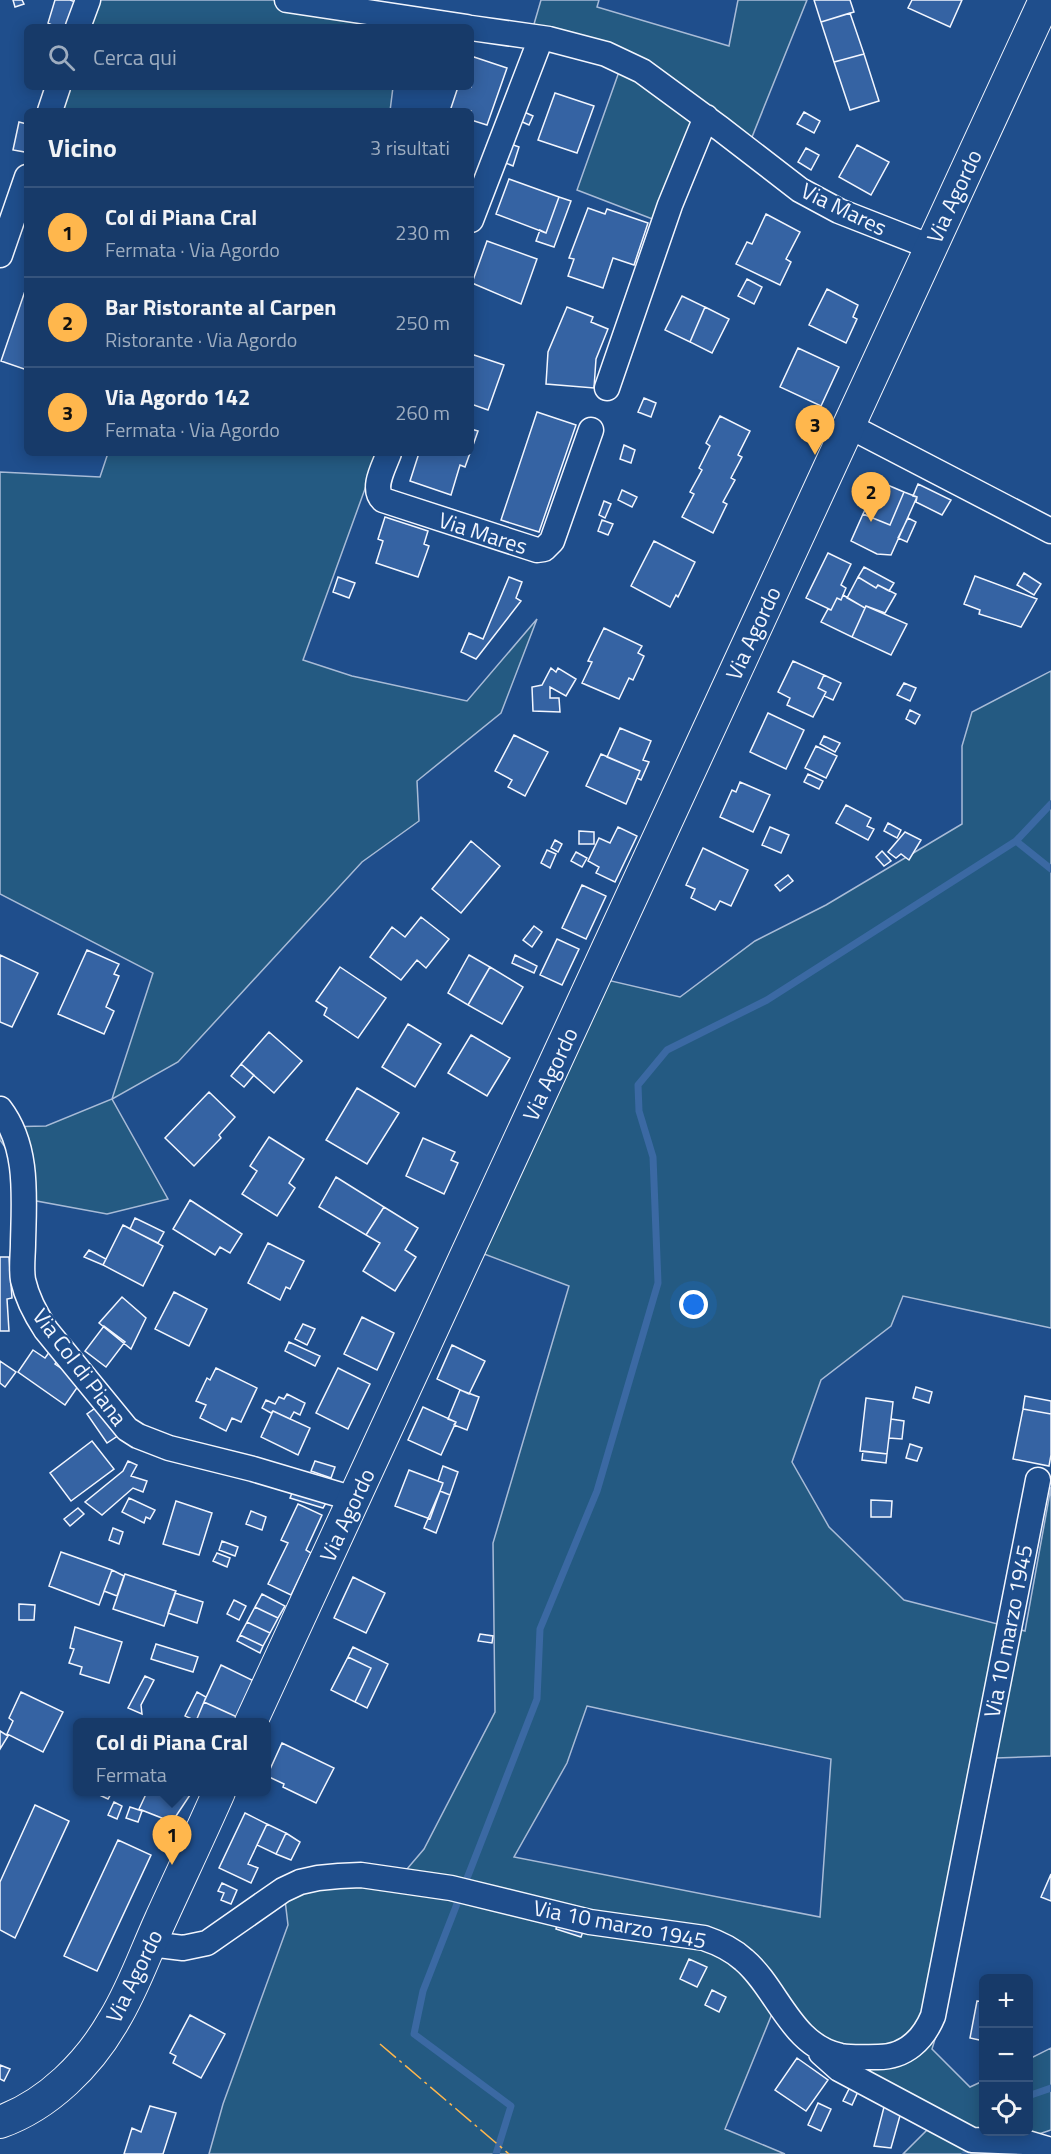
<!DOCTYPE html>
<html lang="it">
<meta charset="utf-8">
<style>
:root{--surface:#173a69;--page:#244571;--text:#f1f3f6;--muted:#9eadc0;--line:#36547d;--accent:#ffb74d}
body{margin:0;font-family:"Titillium Web",sans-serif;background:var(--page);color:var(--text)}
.controls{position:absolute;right:18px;bottom:18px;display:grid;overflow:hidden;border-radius:9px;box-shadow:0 3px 15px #0003}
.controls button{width:54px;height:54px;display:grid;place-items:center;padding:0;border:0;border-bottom:2px solid var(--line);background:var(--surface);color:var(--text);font:30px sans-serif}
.you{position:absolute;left:694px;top:1305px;width:21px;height:21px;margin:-15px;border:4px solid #fff;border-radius:50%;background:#1a73e8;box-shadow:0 0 0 9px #1a73e833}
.badge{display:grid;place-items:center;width:39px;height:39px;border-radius:50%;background:var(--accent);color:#111;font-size:20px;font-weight:700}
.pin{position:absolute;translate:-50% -50px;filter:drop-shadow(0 2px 3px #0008)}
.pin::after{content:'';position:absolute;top:32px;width:21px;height:18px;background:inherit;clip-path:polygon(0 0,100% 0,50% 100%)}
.popup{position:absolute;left:73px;top:1718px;width:198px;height:78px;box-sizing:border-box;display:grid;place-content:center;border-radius:9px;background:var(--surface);filter:drop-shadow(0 2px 4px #0005);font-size:20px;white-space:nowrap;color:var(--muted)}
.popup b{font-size:22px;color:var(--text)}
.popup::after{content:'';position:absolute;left:50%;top:100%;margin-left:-12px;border:12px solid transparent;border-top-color:var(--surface)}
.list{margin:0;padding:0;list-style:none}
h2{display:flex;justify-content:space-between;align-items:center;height:78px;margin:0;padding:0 24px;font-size:26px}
h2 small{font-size:20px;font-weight:400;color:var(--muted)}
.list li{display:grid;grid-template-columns:39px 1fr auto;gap:18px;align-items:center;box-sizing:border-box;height:90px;padding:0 24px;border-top:2px solid var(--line)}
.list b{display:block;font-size:22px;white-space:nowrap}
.list p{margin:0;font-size:20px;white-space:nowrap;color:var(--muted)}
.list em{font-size:20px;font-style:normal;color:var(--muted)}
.icon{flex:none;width:33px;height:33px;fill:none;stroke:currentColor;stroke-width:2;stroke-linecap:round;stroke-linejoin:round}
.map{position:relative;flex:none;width:1051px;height:2154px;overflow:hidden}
.search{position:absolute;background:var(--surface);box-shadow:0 3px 15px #0003;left:24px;top:24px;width:450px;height:66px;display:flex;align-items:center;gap:15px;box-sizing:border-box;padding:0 21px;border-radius:9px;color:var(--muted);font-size:22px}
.panel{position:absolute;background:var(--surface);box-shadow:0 3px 15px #0003;left:24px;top:108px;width:450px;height:348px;border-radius:9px}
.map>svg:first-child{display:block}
</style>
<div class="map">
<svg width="1051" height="2154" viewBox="0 0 1051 2154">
<rect width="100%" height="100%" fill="#1f4e8c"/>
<!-- green -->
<path fill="#245a82" stroke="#a8bbd7" stroke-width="1.5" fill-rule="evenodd" d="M82 0H353L471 27H76Z
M541 0H599L597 7 729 46 738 0H807L750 142 713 112 668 225 577 190 626 52 532 31Z
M62 87H393L390 111H56Z
M108 453H378L303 660 352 676 467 701 537 619 501 713 417 781 419 821 362 862 178 1062 112 1099 168 1199 107 1214 15 1197 8 1151 0 1140V1127L46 1126 112 1099 153 973 0 894V472L100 477Z
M1051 671V1328L903 1296 891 1326 821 1380 792 1462 829 1527 904 1600 1025 1631 1051 1487V1756L996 1758 951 1987 932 2049 970 2087 983 2081 984 2132H1028L1029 2059 1051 2048V2130L1039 2134 1051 2154H903L932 2125 774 2009 725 2129 785 2154H209L223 2104 288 1925 283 1883 335 1867 407 1869 424 1849 495 1712 493 1543 569 1286 479 1252 603 979 680 997 755 941 826 905 962 824V746L972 712ZM587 1706 831 1759 820 1917 514 1857 567 1763Z"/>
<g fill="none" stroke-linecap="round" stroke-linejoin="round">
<!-- stream -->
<path stroke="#3b69a3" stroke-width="7" d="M1016 841 1051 869
M1028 2096 1051 2088
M496 2154 511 2106 414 2034 423 1991 537 1699 540 1629 597 1491 658 1283 653 1157 639 1111 638 1085 667 1050 767 1000 875 931 1016 841 1051 804
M965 2154 974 2144"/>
</g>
<!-- building -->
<path fill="#3563a3" stroke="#f2f6ff" stroke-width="1.5" d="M13 0H22L24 4 15 7Z
M55 0H70L81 4 73 27H51L52 25 48 23Z
M814 0H850L854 12 821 22Z
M912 0H962L950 27 908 8Z
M850 13 864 54 834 62 821 22Z
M864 54 879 101 850 110 834 62Z
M471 56 507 68 487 125 471 120V111H450L458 87H471Z
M555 93 594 106 577 153 538 140Z
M522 111 533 116 529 125 518 120Z
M804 112 820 121 814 133 797 124Z
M19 122 27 124 25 152 13 150Z
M508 143 519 147 513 166 501 161Z
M857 145 889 162 871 195 839 177Z
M806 148 819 155 811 170 798 162Z
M509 179 559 197 546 233 496 214Z
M559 197 571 201 554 247 536 241 540 230 546 233Z
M588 208 605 214 607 209 648 223 634 265 613 258 603 288 568 276 574 259 569 258Z
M766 214 800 232 786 259 791 262 780 285 736 264 747 242 752 244Z
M487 241 537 259 521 304 472 283Z
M747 279 762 287 754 304 738 296Z
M827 289 858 305 853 317 857 319 846 343 809 325Z
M25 291 27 292V370L1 361Z
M682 296 705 307 690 342 665 330Z
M567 307 593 317 591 322 608 329 596 359 594 388 546 384 548 352Z
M705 307 729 319 712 353 690 342Z
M798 348 839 367 821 406 780 387Z
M471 354 504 365 488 410 471 404Z
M644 398 656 403 651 417 638 412Z
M537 412 576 425 539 532 501 520Z
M720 416 750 431 738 455 742 457 731 478 735 480 723 502 727 504 713 533 682 517 694 494 690 492 702 470 699 468 710 446 706 443Z
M471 429 478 431 471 451Z
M624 445 635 450 631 463 620 459Z
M419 453H470L465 467 460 465 451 495 410 481Z
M878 481 904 492 890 525 863 514Z
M918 484 951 500 942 515 916 502 917 497 913 496Z
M622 490 637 497 632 507 618 500Z
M904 492 917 497 891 555 877 554 851 541 863 514 890 525Z
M604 501 611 504 605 518 599 515Z
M385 517 428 531 424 544 429 546 418 577 376 563 383 541 378 539Z
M908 518 916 522 907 542 898 538Z
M602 520 613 524 608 535 598 531Z
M654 541 695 562 678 597 676 595 670 607 631 586Z
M828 553 851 564 841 585 846 588 841 600 837 598 831 610 806 598Z
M864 567 894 583 889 591 878 585 876 588 858 577Z
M1024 573 1041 584 1034 595 1017 585Z
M975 576 1037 599 1021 627 979 614 980 610 964 604Z
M338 577 355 583 349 598 333 592Z
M509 577 522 582 516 598 521 601 476 659 461 652 469 633 483 639Z
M858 577 876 588 878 585 896 594 885 613 866 606 865 608 847 598Z
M843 595 865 608 852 637 821 622 828 609 831 610 837 598 841 600Z
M866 606 907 624 891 655 852 637Z
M604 628 642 646 638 653 644 656 633 680 629 678 619 699 582 683 592 662 588 661Z
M793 661 824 675 818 688 826 692 813 717 787 705 790 698 778 692Z
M551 668 556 672 558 668 576 679 566 696 550 687V698H559L560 712 533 711 532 687 542 685Z
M824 675 841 683 833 700 824 696 826 692 818 688Z
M904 683 916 688 910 701 897 695Z
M910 710 920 715 915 724 906 719Z
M768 713 804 730 786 769 750 752Z
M620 728 651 741 643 760 649 762 641 780 637 778 640 771 607 757Z
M514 735 548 752 525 796 508 787 512 780 495 771Z
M824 736 840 743 835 752 820 744Z
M816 746 837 756 826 778 805 768Z
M601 754 640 771 626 804 586 786Z
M808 774 823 781 819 789 804 782Z
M740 782 770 795 753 832 720 817 732 790 736 792Z
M846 805 871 818 867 826 874 829 868 840 836 823Z
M888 823 901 830 897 838 884 831Z
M618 827 637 836 615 882 596 873 599 867 588 861 599 838 610 843Z
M770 827 789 835 781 853 762 845Z
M579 831 594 832V844H579Z
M905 832 921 840 909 860 901 854 896 858 888 852Z
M555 840 562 844 558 852 551 848Z
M471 841 500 866 461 913 432 889Z
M703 848 748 870 731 906 720 901 715 910 691 898 695 889 686 885Z
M547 850 556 854 550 868 541 863Z
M882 851 891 861 884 866 876 857Z
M576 852 587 858 582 867 571 861Z
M788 875 793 881 780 891 775 885Z
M582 885 606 896 586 939 562 928Z
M421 917 449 939 426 968 417 960 401 980 370 957 392 927 405 937Z
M534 926 542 932 532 947 523 940Z
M557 939 579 949 562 985 540 975Z
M87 950 119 964 114 974 119 976 106 1007 114 1011 104 1034 58 1014Z
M0 955 38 973 12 1027 0 1022Z
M469 955 490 967 468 1005 448 993Z
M515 955 537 966 534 973 512 963Z
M340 967 386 998 358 1038 324 1015 327 1008 316 1001Z
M490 967 523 987 502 1024 468 1005Z
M408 1024 441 1044 415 1087 382 1067Z
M269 1032 302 1061 274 1093 241 1064Z
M471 1035 510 1058 487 1096 448 1073Z
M241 1064 254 1075 244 1087 231 1076Z
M357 1088 399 1113 367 1164 326 1140Z
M209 1092 235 1117 219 1135 221 1138 194 1166 165 1138Z
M269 1137 304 1159 289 1183 295 1188 277 1216 242 1194 257 1171 250 1166Z
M423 1138 455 1152 451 1160 458 1163 444 1194 406 1176Z
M336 1177 384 1207 366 1235 319 1207Z
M190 1200 242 1234 230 1253 220 1247 215 1255 173 1229Z
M384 1207 418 1228 405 1250 416 1257 395 1291 363 1271 380 1243 366 1235Z
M135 1218 164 1232 158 1243 130 1229Z
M123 1225 163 1246 143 1286 103 1265Z
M268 1243 304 1261 290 1289 286 1287 280 1300 248 1283Z
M89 1250 106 1259 103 1265 84 1257Z
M0 1257H9L12 1298 7 1299 9 1331H0Z
M174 1292 207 1309 189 1346 155 1329Z
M122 1297 146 1318 131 1349 99 1323Z
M362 1317 394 1333 377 1370 344 1354Z
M303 1324 315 1329 307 1345 295 1339Z
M104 1326 125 1342 106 1367 85 1351Z
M289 1342 320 1356 315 1366 285 1351Z
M452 1345 485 1361 469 1394 437 1379Z
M33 1350 45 1358 50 1351 59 1357 55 1364 81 1382 65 1405 18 1372Z
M0 1361 16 1372 5 1387 0 1383Z
M216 1368 257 1388 241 1422 232 1418 226 1431 200 1418 206 1405 196 1401 207 1378 210 1380Z
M338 1368 370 1384 348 1429 316 1413Z
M916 1387 932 1392 929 1403 913 1398Z
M460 1390 479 1397 467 1430 454 1425 456 1422 448 1419Z
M287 1394 305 1403 300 1415 294 1412 290 1419 273 1411 271 1413 262 1408 266 1400 275 1404 279 1397 284 1399Z
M1025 1396 1051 1401V1414L1023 1409Z
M866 1398 893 1402 887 1454 860 1451Z
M101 1404 122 1433 107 1443 87 1414Z
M423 1407 456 1422 441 1455 408 1440Z
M1023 1409 1051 1414V1455L1049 1466 1013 1459Z
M273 1411 310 1428 298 1455 261 1437Z
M891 1419 904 1421 902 1439 889 1438Z
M92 1441 114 1469 71 1501 50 1473Z
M910 1444 922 1448 917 1461 906 1458Z
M863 1451 887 1454 886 1463 862 1460Z
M128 1461 137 1465 131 1476 147 1481 143 1492 133 1488 102 1515 85 1502 123 1471Z
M315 1461 335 1467 331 1478 311 1471Z
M443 1466 458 1472 450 1495 440 1491 443 1483 438 1481Z
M409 1470 443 1483 430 1519 395 1506Z
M440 1491 450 1495 436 1533 424 1528Z
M292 1493 328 1499 323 1508 290 1498Z
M129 1498 155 1510 150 1519 146 1517 144 1523 122 1512Z
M871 1500 892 1501 891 1517H871Z
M176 1501 212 1513 199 1555 163 1544Z
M298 1504 322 1515 306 1550 311 1553 291 1595 268 1584 288 1543 281 1540Z
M78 1508 84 1514 70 1526 64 1519Z
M251 1511 266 1517 262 1530 246 1524Z
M113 1528 123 1532 119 1544 109 1540Z
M222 1541 238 1547 235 1556 219 1550Z
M61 1552 112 1570 99 1605 49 1586Z
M217 1553 230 1558 227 1567 213 1561Z
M112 1570 124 1576 117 1596 104 1591Z
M125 1574 176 1591 164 1626 113 1609Z
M353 1577 385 1593 366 1633 334 1618Z
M175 1593 203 1602 197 1623 168 1613Z
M262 1594 285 1606 278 1618 255 1607Z
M234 1600 246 1606 239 1620 227 1614Z
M19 1604 35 1605 34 1620H19Z
M255 1607 278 1618 270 1633 247 1622Z
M247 1622 270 1633 263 1646 240 1635Z
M75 1627 122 1642 109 1683 80 1674 82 1667 69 1663 74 1649 70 1648Z
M480 1634 493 1636 492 1643 478 1641Z
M240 1635 263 1646 260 1653 237 1641Z
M156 1644 198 1657 193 1672 151 1659Z
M353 1647 388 1664 367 1708 355 1702 371 1668 348 1657Z
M348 1657 371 1668 355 1702 331 1690Z
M221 1665 254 1681 237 1717 204 1702Z
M145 1676 154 1680 141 1705 142 1714 128 1708Z
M21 1692 63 1712 43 1752 7 1734 13 1721 9 1718Z
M197 1692 206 1697 196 1721 185 1716Z
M204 1702 237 1717 234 1722 196 1721Z
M0 1731 8 1736 0 1749Z
M282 1743 334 1768 316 1803 283 1787 284 1784 267 1776Z
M93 1792H112L108 1799Z
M147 1792H192L172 1822 139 1809Z
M114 1802 122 1806 117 1819 108 1815Z
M35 1805 69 1821 15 1938 0 1930V1882Z
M130 1807 142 1811 138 1822 126 1818Z
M245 1813 267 1824 248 1864 258 1868 251 1883 219 1868Z
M267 1824 286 1833 276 1854 257 1845Z
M286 1833 300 1842 291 1860 276 1854Z
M118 1840 151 1855 97 1971 64 1956Z
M1051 1874V1901L1041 1897Z
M222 1883 237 1890 231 1904 221 1900 224 1893 218 1891Z
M558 1920 584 1929 581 1937 556 1929Z
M689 1959 707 1967 697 1987 680 1979Z
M712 1990 726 1997 719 2012 705 2005Z
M977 2001 984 2002V2041L970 2038Z
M190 2015 225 2034 201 2078 173 2063 176 2056 170 2053Z
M797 2058 828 2080 806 2111 775 2090Z
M0 2065 10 2069 4 2081 0 2079Z
M852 2083 860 2087 852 2105 843 2101Z
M818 2103 831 2109 821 2131 808 2125Z
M150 2106 176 2113 163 2154H124L132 2128 141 2132Z
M884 2107 901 2112 891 2148 874 2146Z"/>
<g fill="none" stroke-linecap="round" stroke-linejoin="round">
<!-- minor casing -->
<g stroke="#f2f6ff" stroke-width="27">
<path id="minor" d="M287 0 467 27
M78 27 88 0
M471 28 549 39 606 54 642 71 721 129 800 190 839 211 931 247
M50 111 58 87
M471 220 541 38
M0 255 27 177
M607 388 670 205 706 117
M849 426 1051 531
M389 453C384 467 371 488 383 500L537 550 544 549 552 541 591 430
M0 1109C29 1147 24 1198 23 1243 23 1255 21 1268 23 1280 27 1298 36 1315 46 1330L127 1429 138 1436 169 1448 253 1469 354 1499
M150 1944 183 1948 207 1943 283 1890 300 1882 318 1878 339 1876 361 1875 451 1888 590 1922 704 1938C719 1943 732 1949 744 1960 778 1989 791 2046 841 2056 853 2058 866 2057 878 2057 905 2057 923 2040 933 2016L1038 1480
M821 2053 839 2069 972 2140 1024 2142 1051 2150"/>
</g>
<!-- major casing -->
<g stroke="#f2f6ff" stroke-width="34">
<path id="major" d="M251 1722 1045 0
M0 2122C48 2105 89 2064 114 2020 133 1989 145 1954 160 1921 180 1877 200 1835 219 1792"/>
</g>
<!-- minor -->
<use href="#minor" stroke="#1f4e8c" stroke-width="24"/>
<!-- major -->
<use href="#major" stroke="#1f4e8c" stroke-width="32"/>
<!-- power -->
<path stroke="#ffb74d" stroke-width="1.5" stroke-dasharray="21 4.5 3 4.5" stroke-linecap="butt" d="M380 2044 509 2154"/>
</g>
<g text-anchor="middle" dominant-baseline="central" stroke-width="4.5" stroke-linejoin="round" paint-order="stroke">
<!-- street labels -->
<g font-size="22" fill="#f2f6ff" stroke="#1f4e8c">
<text transform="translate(954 196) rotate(-65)">Via Agordo</text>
<text transform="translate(844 209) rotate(26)">Via Mares</text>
<text transform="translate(483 533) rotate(18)">Via Mares</text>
<text transform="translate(753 633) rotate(-65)">Via Agordo</text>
<text transform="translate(550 1074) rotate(-65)">Via Agordo</text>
<text transform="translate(80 1367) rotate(53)">Via Col di Piana</text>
<text transform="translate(347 1515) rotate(-65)">Via Agordo</text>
<text transform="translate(1008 1631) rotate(-79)">Via 10 marzo 1945</text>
<text transform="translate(620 1924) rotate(11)">Via 10 marzo 1945</text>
<text transform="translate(134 1976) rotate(-64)">Via Agordo</text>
</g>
</g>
</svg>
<div class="controls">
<button>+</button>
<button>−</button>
<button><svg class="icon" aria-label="locate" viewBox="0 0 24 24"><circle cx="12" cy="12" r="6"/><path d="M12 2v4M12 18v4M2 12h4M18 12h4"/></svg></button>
</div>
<div class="you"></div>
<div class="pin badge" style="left:172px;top:1865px">1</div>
<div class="popup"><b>Col di Piana Cral</b>Fermata</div>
<div class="pin badge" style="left:871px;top:522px">2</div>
<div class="pin badge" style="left:815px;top:455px">3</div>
<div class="search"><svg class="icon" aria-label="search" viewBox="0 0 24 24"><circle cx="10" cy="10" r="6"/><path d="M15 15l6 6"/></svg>Cerca qui</div>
<section class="panel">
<h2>Vicino<small>3 risultati</small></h2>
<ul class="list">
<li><span class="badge">1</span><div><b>Col di Piana Cral</b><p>Fermata · Via Agordo</p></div><em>230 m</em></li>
<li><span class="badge">2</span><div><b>Bar Ristorante al Carpen</b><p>Ristorante · Via Agordo</p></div><em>250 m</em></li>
<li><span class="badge">3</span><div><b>Via Agordo 142</b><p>Fermata · Via Agordo</p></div><em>260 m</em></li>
</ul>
</section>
</div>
